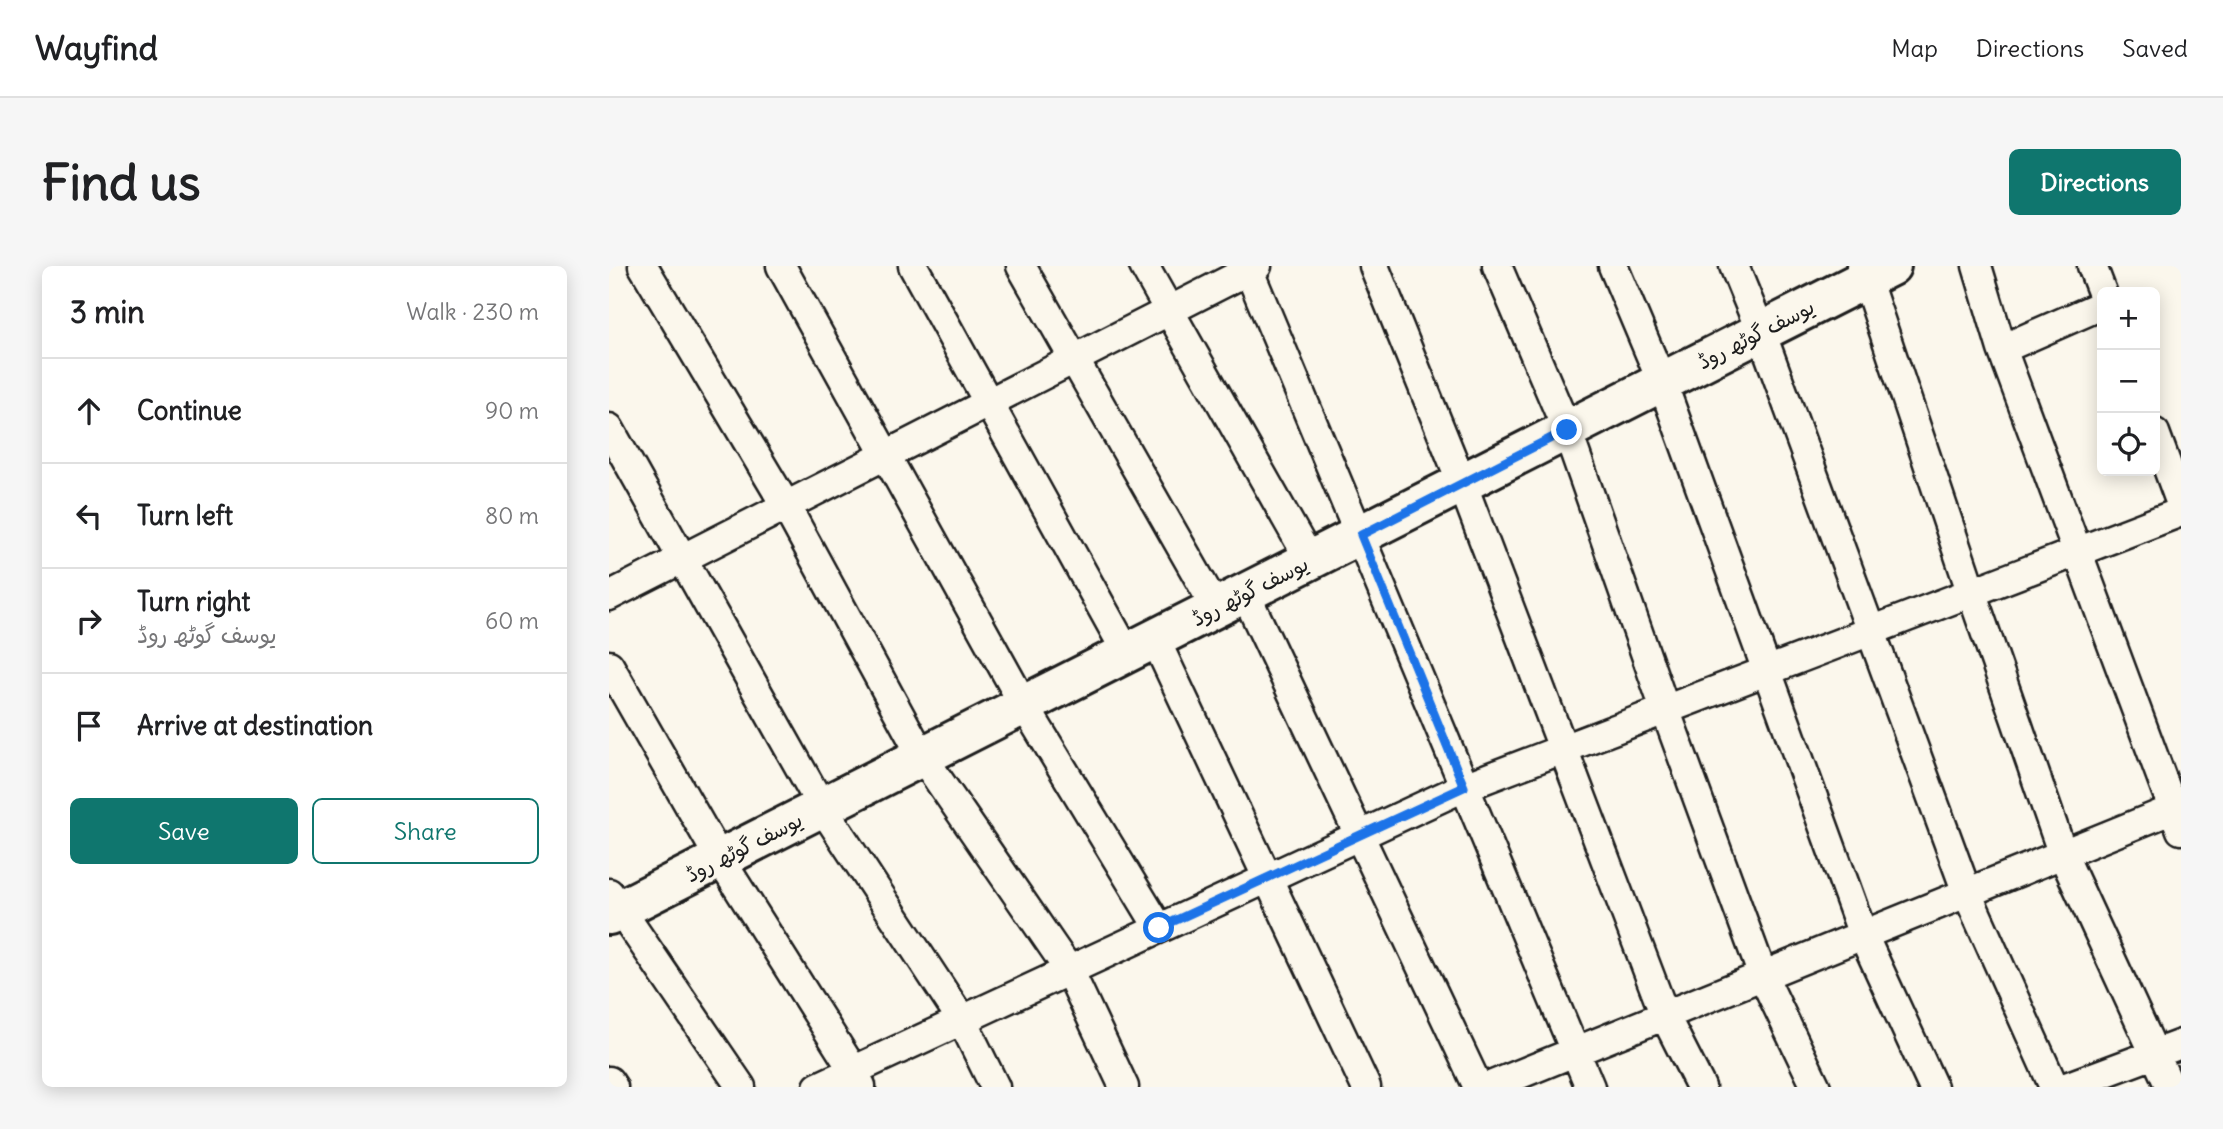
<!DOCTYPE html>
<meta charset="utf-8">
<style>
:root{--surface:#fff;--page:#f6f6f6;--text:#202124;--muted:#757577;--line:#e0e0e0;--accent:#0f766e}
body{margin:0;font-family:Delius,"Playpen Sans Arabic",sans-serif;background:var(--page);color:var(--text)}
.controls{position:absolute;right:21px;top:21px;display:grid;overflow:hidden;border-radius:10px;box-shadow:0 4px 18px #0003}
.controls button{width:63px;height:63px;display:grid;place-items:center;padding:0;border:0;border-bottom:2px solid var(--line);background:var(--surface);color:var(--text);font:35px sans-serif}
.stop{position:absolute;width:21px;height:21px;margin:-16px;border:5px solid #1a73e8;border-radius:50%;background:#fff}
.stop.end{background:#1a73e8;border-color:#fff;box-shadow:0 2px 7px #0008}
.list{margin:0;padding:0;list-style:none}
h2{display:flex;justify-content:space-between;align-items:center;height:91px;margin:0;padding:0 28px;font-size:30px}
h2 small{font-size:23px;font-weight:400;color:var(--muted)}
.list li{display:grid;grid-template-columns:46px 1fr auto;gap:21px;align-items:center;box-sizing:border-box;height:105px;padding:0 28px;border-top:2px solid var(--line)}
.list b{display:block;font-size:26px;white-space:nowrap}
.list p{margin:0;font-size:23px;white-space:nowrap;color:var(--muted)}
.list em{font-size:23px;font-style:normal;color:var(--muted)}
.actions{display:flex;gap:14px;padding:21px 28px}
.actions a{flex:1;padding:16px 0;border:2px solid var(--accent);border-radius:10px;text-align:center;font-size:24px;color:var(--accent)}
.actions .main{background:var(--accent);color:#fff}
.icon{flex:none;width:38px;height:38px;fill:none;stroke:currentColor;stroke-width:2;stroke-linecap:round;stroke-linejoin:round}
.map{position:relative;flex:none;width:1572px;height:821px;overflow:hidden;border-radius:10px}
header{display:flex;align-items:center;gap:42px;box-sizing:border-box;height:98px;padding:0 35px;background:var(--surface);border-bottom:2px solid var(--line)}
header strong{font-size:33px}
nav{display:flex;gap:38px;margin-inline-start:auto;font-size:24px}
.intro{display:flex;align-items:center;justify-content:space-between;box-sizing:border-box;height:168px;padding:0 42px}
h1{margin:0;font-size:49px}
.button{padding:18px 32px;border-radius:10px;background:var(--accent);color:#fff;font-size:24px;font-weight:700}
main{display:flex;gap:42px;padding:0 42px}
aside{flex:1;background:var(--surface);border-radius:10px;box-shadow:0 4px 18px #0003}
.map>svg:first-child{display:block}
</style>
<header>
<strong>Wayfind</strong>
<nav><a>Map</a><a>Directions</a><a>Saved</a></nav>
</header>
<div class="intro"><h1>Find us</h1><a class="button">Directions</a></div>
<main>
<aside>
<h2>3 min<small>Walk · 230 m</small></h2>
<ul class="list">
<li><svg class="icon" aria-label="ahead" viewBox="0 0 24 24"><path d="M12 20V5M6 11l6-6 6 6"/></svg><div><b>Continue</b></div><em>90 m</em></li>
<li><svg class="icon" aria-label="left" viewBox="0 0 24 24"><path d="M17 20v-9H6M10 6l-5 5 5 5"/></svg><div><b>Turn left</b></div><em>80 m</em></li>
<li><svg class="icon" aria-label="right" viewBox="0 0 24 24"><path d="M7 20v-9h11M14 6l5 5-5 5"/></svg><div><b>Turn right</b><p>یوسف گوٹھ روڈ</p></div><em>60 m</em></li>
<li><svg class="icon" aria-label="arrive" viewBox="0 0 24 24"><path d="M6 21V4h12l-3 4 3 4H6"/></svg><div><b>Arrive at destination</b></div></li>
</ul>
<div class="actions"><a class="main">Save</a><a>Share</a></div>
</aside>
<div class="map">
<svg width="1572" height="821" viewBox="0 0 1572 821">
<rect width="100%" height="100%" fill="#fbf7ec"/>
<filter id="ink" filterUnits="userSpaceOnUse"><feTurbulence type="fractalNoise" baseFrequency=".0143" numOctaves="2"/><feDisplacementMap in="SourceGraphic" scale="14" xChannelSelector="R" yChannelSelector="G"/><feConvolveMatrix kernelMatrix="1 2 1 2 8 2 1 2 1" color-interpolation-filters="sRGB"/></filter>
<g filter="url(#ink)">
<g fill="none" stroke-linecap="round" stroke-linejoin="round">
<!-- street casing -->
<g stroke="#1c1c1c" stroke-width="33">
<path id="street" d="M34 0 177 240 313 490 460 704 515 821
M172 0 415 439 550 662
M304 0 518 387
M412 0 607 342
M535 0 701 294
M638 0 981 821
M765 0 853 217 1056 750 1092 821
M888 0 958 164 1056 443 1154 710 1207 821
M1004 0 1053 116 1254 669 1324 821
M1125 0 1152 66 1358 627 1445 821
M1253 0 1362 325 1454 589 1561 821
M1368 0 1393 83 1572 564
M1483 0 1493 26
M1393 83 1493 39
M0 162 213 541 353 754 386 821
M1546 167 1572 238
M636 327 869 821
M0 330 648 0
M546 373 757 821
M0 399 111 593 244 804 252 820
M0 627 132 821
M0 815 4 821
M209 821 855 521 1572 246
M879 821 1572 540
M1457 821 1572 778"/>
</g>
<!-- secondary casing -->
<g stroke="#1c1c1c" stroke-width="44">
<path id="secondary" d="M0 649 1282 0"/>
</g>
<!-- street -->
<use href="#street" stroke="#fbf7ec" stroke-width="28"/>
<!-- secondary -->
<use href="#secondary" stroke="#fbf7ec" stroke-width="38"/>
</g>
</g>
<g fill="none" stroke-linecap="round" stroke-linejoin="round" filter="url(#ink)">
<!-- route -->
<path stroke="#1a73e8" stroke-width="9" d="M550 662 855 521 752 269 958 164"/>
</g>
<g text-anchor="middle" dominant-baseline="central" stroke-width="5" stroke-linejoin="round" paint-order="stroke">
<!-- street labels -->
<g font-size="21" fill="#1c1c1c" stroke="#fbf7ec">
<text transform="translate(1147 68) rotate(-27)">یوسف گوٹھ روڈ</text>
<text transform="translate(641 325) rotate(-27)">یوسف گوٹھ روڈ</text>
<text transform="translate(135 581) rotate(-27)">یوسف گوٹھ روڈ</text>
</g>
</g>
</svg>
<div class="controls">
<button>+</button>
<button>−</button>
<button><svg class="icon" aria-label="locate" viewBox="0 0 24 24"><circle cx="12" cy="12" r="6"/><path d="M12 2v4M12 18v4M2 12h4M18 12h4"/></svg></button>
</div>
<div class="stop" style="left:550px;top:662px"></div>
<div class="stop end" style="left:958px;top:164px"></div>
</div>
</main>
